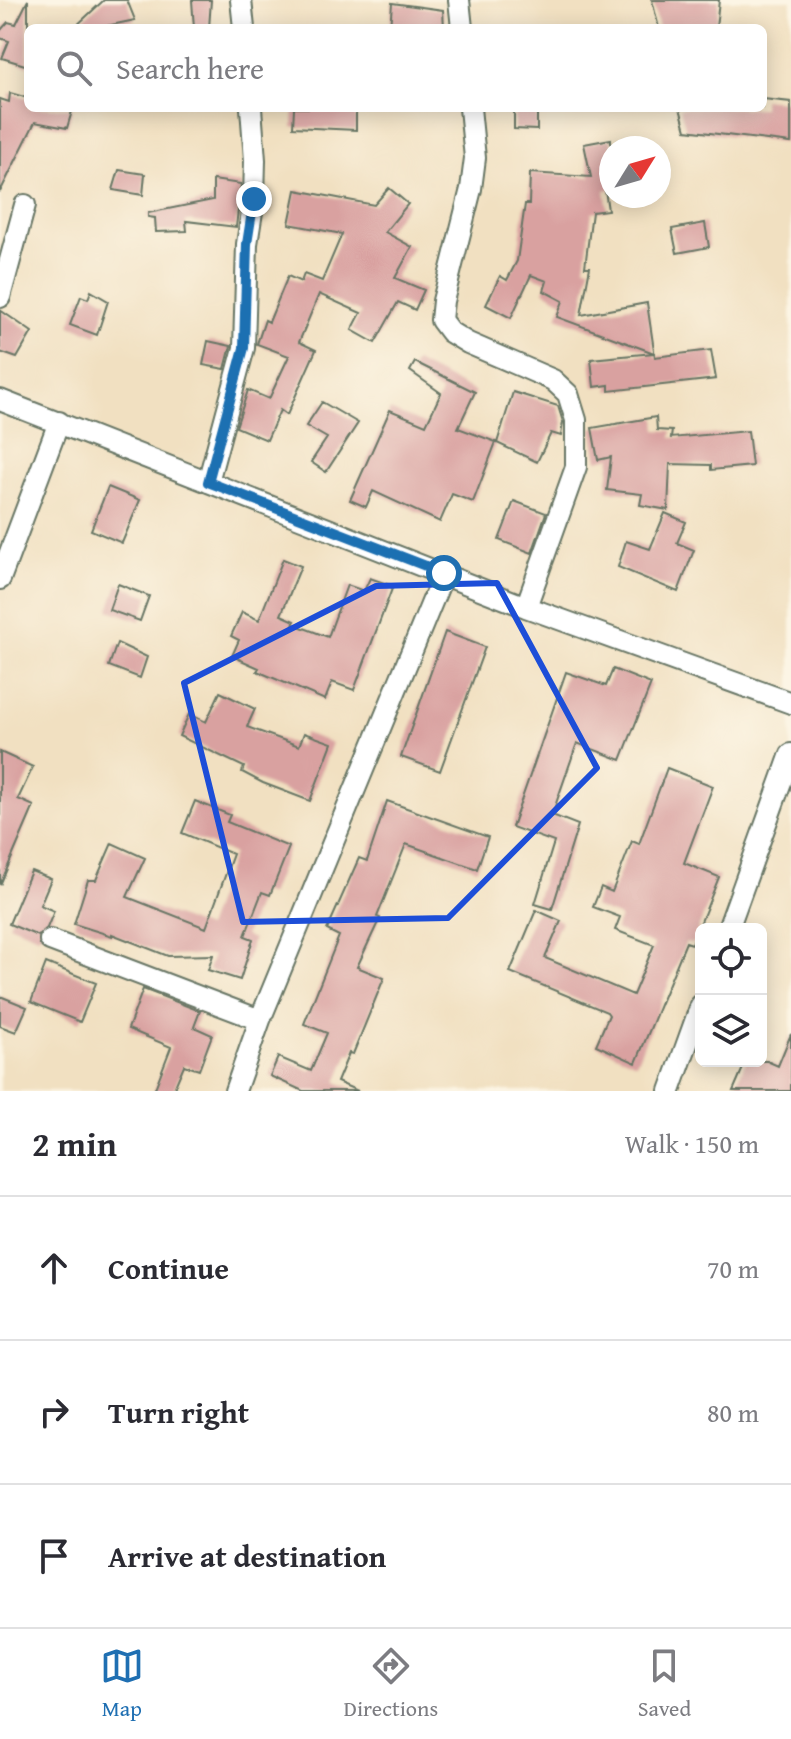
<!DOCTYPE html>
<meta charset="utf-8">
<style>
:root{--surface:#fff;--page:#f7f7f7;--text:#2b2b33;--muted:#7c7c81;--line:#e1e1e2;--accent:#1f6fb2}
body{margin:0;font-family:"Gentium Book Plus",serif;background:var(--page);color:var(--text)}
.controls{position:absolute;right:24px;bottom:24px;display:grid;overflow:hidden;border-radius:12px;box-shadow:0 4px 20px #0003}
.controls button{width:72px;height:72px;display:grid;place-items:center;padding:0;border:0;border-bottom:2px solid var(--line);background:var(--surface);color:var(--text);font:40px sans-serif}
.compass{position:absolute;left:599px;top:136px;width:72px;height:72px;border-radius:50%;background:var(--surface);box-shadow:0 4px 20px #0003;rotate:53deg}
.stop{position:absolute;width:24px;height:24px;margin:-18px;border:6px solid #1f6fb2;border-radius:50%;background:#fff}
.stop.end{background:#1f6fb2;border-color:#fff;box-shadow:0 2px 8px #0008}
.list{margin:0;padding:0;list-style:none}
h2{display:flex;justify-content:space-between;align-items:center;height:104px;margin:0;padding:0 32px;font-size:34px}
h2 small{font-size:26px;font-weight:400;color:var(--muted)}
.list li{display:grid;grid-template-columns:52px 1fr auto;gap:24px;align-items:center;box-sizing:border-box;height:144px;padding:0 32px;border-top:2px solid var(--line)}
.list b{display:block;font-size:30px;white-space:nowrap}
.list em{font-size:26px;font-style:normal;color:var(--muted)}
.icon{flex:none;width:44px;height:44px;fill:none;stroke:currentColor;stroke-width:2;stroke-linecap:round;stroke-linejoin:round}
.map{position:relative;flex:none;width:791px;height:1091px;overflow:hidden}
.search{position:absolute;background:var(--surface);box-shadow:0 4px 20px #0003;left:24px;right:24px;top:24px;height:88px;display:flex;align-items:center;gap:20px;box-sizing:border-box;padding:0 28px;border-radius:12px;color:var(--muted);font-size:30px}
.sheet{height:536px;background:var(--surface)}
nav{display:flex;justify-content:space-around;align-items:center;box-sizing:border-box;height:112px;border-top:2px solid var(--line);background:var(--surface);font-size:22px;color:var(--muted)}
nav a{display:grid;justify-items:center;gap:4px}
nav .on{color:var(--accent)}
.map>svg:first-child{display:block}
</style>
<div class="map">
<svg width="791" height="1091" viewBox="0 0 791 1091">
<rect width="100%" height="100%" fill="#fcf5e5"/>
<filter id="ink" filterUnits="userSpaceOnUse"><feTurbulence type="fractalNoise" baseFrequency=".0125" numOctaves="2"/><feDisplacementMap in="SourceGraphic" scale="16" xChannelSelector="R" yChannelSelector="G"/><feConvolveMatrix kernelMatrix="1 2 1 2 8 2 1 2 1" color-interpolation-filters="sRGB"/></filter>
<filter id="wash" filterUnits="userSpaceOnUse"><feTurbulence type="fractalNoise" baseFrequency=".006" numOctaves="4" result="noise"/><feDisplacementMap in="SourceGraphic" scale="32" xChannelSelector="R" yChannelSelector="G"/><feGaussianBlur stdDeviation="1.8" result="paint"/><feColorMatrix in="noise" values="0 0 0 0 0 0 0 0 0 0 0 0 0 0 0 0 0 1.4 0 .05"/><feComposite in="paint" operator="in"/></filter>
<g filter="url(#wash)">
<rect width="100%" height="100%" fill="#f1e0c1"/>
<g id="blocks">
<!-- building -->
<path fill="#d9a1a0" d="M28 0V66L2 58 9 41 0 38V31L8 22 16 24Z
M104 0H127L135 20 97 28H74Z
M192 0H211L209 28H194Z
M652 0H719L716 28H659Z
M392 3 443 10 444 28H390Z
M10 93 28 98V108H73L67 128 35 122 0 192V99L9 102Z
M763 99 791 102V143L686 130 680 108H763Z
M294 108H356V130L293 127Z
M514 110 537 111V130L514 129Z
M611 139V189L605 190 608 210 592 212 585 267H590L581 315 647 303 655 357 711 350 716 379 609 391V385L594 387 591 359 654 353 557 317 563 301 544 291 547 281 531 275 511 318 486 305 500 276 507 280 517 261 525 204H529L530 173 591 177 584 144Z
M119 170 145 174 143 195 113 190Z
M213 180 241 184 236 227 186 221 187 231 156 232 155 218 148 217V213L213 200Z
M389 188 408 204 385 232 412 247 395 278 424 290 415 310 398 302 375 343 352 330 361 313 319 294 299 342 316 350 287 415 280 410 267 440 236 427 248 390 269 399 289 356 257 344 265 320 269 322 288 276 301 282 304 274 322 281 342 234 289 224 296 190 374 205Z
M705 223 709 247 677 253 672 229Z
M91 291 108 301 97 335 70 325 81 296 88 299Z
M0 310 32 332 17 358 0 352Z
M208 341 231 346 225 369 203 365Z
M415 362 475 392 458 428 496 442 473 502 452 494 440 522 373 491 366 507 350 500 390 410 426 425 441 393 410 371Z
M513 392 558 406 563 422 561 436 551 433 537 462 497 443Z
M322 402 358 423 326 472 311 462 327 438 306 426Z
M656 417 657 430 672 431 671 438 748 431 752 466 711 470V465L670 464 668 510 640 505 642 494 607 490 611 457 598 460 592 428Z
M108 487 140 500 122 543 91 530Z
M514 501 546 513 532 553 499 540Z
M665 513 686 522 677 543 694 550 678 592 618 567 626 541 650 549Z
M283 559 301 566 281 615 295 621 293 624 328 637 347 585 364 591 370 578 393 586 354 690 332 682 325 700 257 671 259 668 232 656 239 640 231 636 242 612 259 620Z
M118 584 149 596 140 621 109 610Z
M445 632 485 647 440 771 401 757Z
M117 643 147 657 140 678 109 666Z
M613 669 651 684 621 760 577 743 552 815 578 825 552 909 535 904 554 842 512 827 566 672 606 686Z
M220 692 255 709 247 727 299 746 304 733 332 743 310 801 263 783 242 772 244 767 179 736 189 714 206 722Z
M0 752 33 767 18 799 34 806 0 885Z
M667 768 713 786 684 863 719 877 692 944 686 942 636 1063 596 1045 609 1015 607 1012 510 972 536 910 561 921 545 958 633 995 654 945 615 930 620 917 593 907 601 887 612 892 632 841 639 844Z
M195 801 230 815 227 822 289 847 270 895 262 892 245 936 253 939 240 980 208 970 213 955 168 956 112 934V936L74 924 88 880H96L112 843 145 858 127 897 206 928 233 854 182 833Z
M387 801 488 837 477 869 406 844 377 917 380 918 357 967 384 978 353 1054 349 1053 337 1082 358 1091H303L270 1076 278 1057 311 1071 327 1033 304 1024 339 936 327 930 359 858 367 861Z
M31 871 51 879 40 905 54 911 47 928 38 936 9 924Z
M46 963 96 983 80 1022 31 1002Z
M143 989 200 1011 194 1027 212 1035 199 1070 184 1065 173 1091H154L171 1047 128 1029Z
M0 996 27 1007 16 1032 0 1026Z
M791 1034V1091H733L746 1061H767L778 1066Z"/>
</g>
</g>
<g filter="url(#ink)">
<use href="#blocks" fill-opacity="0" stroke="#687665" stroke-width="2"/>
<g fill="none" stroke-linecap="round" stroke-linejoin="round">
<!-- street casing -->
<g stroke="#687665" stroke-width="24">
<path id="street" d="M241 0 244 28
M459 0 462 28
M470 108 475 158 471 189 443 301 441 320 450 332 468 343 553 380 568 394 576 420V467L526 607
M0 297 25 205
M0 400 526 607 791 703
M208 482 244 348 247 244 254 199 255 160 251 108
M0 579 59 422
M728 929 791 754
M50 940 260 1020
M235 1091 260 1020 444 573
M670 1091 701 1005"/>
</g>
<!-- street -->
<use href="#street" stroke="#fff" stroke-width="20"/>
</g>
</g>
<g fill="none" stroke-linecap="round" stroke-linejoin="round" filter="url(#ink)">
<!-- route -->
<path stroke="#1f6fb2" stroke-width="10" d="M254 199 247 244 244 348 208 482 444 573"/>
</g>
<!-- marked area -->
<path fill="none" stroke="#1d4ed8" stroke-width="6" stroke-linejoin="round" d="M497 583 597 768 448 918 243 922 184 683 376 586Z"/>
</svg>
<div class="controls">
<button><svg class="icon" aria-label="locate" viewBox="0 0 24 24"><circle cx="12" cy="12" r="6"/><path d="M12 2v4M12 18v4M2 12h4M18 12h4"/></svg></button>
<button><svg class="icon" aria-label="layers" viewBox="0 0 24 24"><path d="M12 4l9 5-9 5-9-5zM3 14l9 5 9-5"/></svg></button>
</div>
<svg class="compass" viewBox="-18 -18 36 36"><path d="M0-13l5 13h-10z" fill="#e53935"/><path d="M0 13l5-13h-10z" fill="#7c7c81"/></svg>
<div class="stop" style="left:444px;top:573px"></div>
<div class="stop end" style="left:254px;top:199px"></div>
<div class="search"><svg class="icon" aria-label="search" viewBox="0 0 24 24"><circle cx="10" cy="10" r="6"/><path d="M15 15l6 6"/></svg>Search here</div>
</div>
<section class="sheet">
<h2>2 min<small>Walk · 150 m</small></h2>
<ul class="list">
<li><svg class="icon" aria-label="ahead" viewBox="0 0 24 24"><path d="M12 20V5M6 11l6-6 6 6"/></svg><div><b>Continue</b></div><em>70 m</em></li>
<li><svg class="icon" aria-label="right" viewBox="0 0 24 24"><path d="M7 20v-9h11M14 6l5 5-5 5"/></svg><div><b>Turn right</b></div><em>80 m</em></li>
<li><svg class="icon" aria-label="arrive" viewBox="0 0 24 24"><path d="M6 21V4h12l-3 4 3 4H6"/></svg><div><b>Arrive at destination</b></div></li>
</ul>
</section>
<nav>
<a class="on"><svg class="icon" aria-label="map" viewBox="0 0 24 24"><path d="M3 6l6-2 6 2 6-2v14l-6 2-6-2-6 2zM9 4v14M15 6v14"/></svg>Map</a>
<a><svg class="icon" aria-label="directions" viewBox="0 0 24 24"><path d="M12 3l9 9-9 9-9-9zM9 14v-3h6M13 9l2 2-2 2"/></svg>Directions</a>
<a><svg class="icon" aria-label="saved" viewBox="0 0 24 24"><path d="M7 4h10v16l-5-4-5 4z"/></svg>Saved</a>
</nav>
